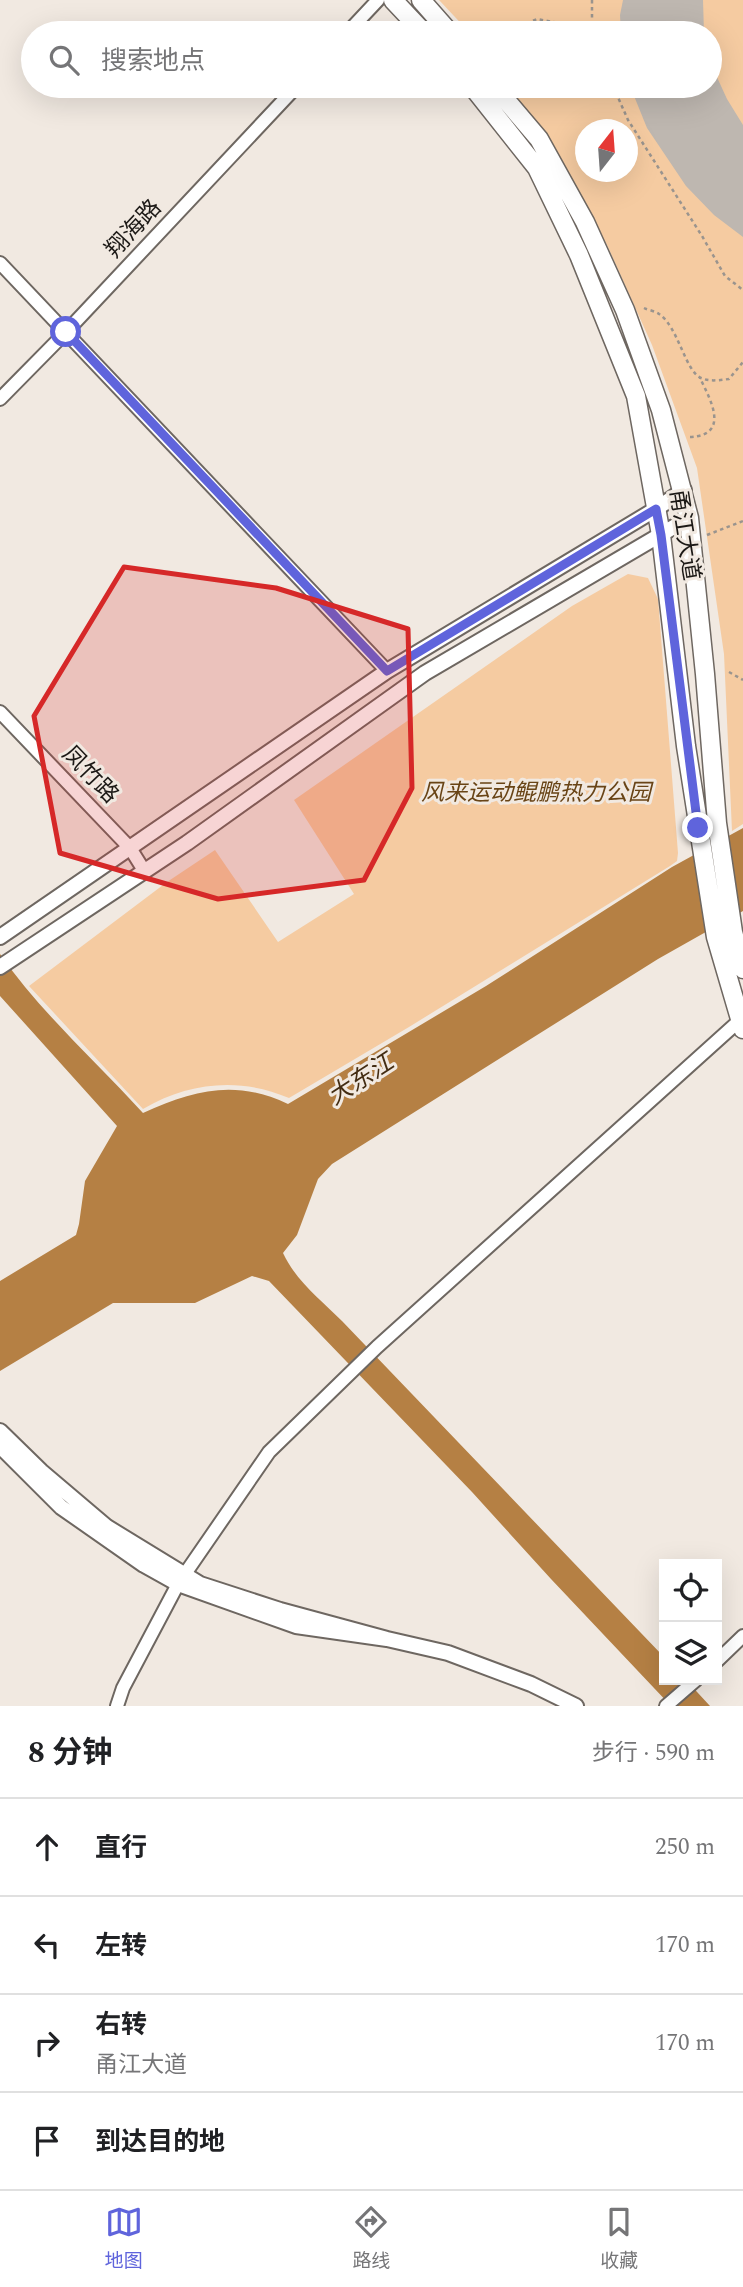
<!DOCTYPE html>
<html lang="zh">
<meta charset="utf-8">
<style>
:root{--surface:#fff;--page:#f6f6f6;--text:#202124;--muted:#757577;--line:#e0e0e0;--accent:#5f64dc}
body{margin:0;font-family:Spectral,"Noto Sans SC",serif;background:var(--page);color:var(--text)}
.controls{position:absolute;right:21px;bottom:21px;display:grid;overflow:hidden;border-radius:0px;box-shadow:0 7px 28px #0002}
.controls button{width:63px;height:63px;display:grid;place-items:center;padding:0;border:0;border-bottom:2px solid var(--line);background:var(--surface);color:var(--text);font:35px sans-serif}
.compass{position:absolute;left:575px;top:119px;width:63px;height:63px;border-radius:50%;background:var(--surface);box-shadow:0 7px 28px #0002;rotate:17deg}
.stop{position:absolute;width:21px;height:21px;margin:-16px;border:5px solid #5f64dc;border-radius:50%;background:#fff}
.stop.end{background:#5f64dc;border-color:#fff;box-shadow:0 2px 7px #0008}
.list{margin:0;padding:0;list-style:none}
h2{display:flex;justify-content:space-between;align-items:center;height:91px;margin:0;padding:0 28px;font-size:30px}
h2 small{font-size:23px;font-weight:400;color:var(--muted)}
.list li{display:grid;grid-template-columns:46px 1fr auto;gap:21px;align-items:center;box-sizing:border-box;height:98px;padding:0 28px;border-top:2px solid var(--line)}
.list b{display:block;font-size:26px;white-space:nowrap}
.list p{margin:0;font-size:23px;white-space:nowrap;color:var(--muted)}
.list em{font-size:23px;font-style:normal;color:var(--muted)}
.icon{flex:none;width:38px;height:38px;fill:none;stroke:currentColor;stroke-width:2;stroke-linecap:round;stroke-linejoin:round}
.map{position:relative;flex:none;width:743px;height:1706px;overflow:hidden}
.search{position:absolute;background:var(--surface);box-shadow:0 7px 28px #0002;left:21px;right:21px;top:21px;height:77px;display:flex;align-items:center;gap:18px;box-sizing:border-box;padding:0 24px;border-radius:38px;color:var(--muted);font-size:26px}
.sheet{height:483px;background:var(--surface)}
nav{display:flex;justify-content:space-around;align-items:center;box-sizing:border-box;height:98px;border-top:2px solid var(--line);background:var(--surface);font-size:19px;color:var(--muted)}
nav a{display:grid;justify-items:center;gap:4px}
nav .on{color:var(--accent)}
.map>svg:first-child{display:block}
</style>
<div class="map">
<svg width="743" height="1706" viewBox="0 0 743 1706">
<rect width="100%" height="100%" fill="#f1e9e1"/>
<!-- green -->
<path fill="#f5cba1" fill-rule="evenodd" d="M439 0H743V824L732 831 724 654 697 468 652 345 607 245 558 159 509 86H710V33H470ZM586 130H628V172H586Z
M628 574 648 578 658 599 678 853 677 861 670 866 409 1027 289 1098C240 1077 189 1082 143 1109L29 986 167 882 215 850 278 942 354 894 294 800 572 606Z"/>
<!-- water -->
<path fill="#b58044" d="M743 828V911L658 959 332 1164 318 1179 297 1235 283 1253C296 1281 320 1299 342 1321L664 1657V1680H686L710 1706H671L551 1579 472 1492 269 1281 252 1276 195 1303H113L0 1371V1281L76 1235 79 1224 85 1181 117 1126 0 996V954C41 1013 95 1060 143 1113 194 1090 235 1079 288 1104L486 986 672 867Z"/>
<!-- building -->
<path fill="#beb7b0" d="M623 0H703L704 33H621L620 15Z
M710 62 727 99 743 125V237L714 215 686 186 647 128 630 86H710Z"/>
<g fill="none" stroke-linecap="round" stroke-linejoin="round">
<!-- minor casing -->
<g stroke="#6e6761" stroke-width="16">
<path id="minor" d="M347 33 378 0
M0 263 387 671
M0 399 66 332 297 86
M0 712 130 848 145 872
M717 1661 743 1636
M117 1706 123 1688 178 1584 269 1452 377 1347 739 1021
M666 1706 696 1680"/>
</g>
<!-- tertiary casing -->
<g stroke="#6e6761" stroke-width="18">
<path id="tertiary" d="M0 937 387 671 656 509 684 490
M0 967 187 843 425 673 689 518
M0 1431 41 1471 107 1527 200 1584 280 1610 387 1639 296 1626 178 1584 144 1565 61 1507 0 1446
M387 1639 448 1653 531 1684 576 1706"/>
</g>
<!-- secondary casing -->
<g stroke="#6e6761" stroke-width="21">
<path id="secondary" d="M393 0 424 33
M421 0 450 33
M472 86 537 168 579 255 636 396 661 535 686 746 716 937 743 1029
M494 86 539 139 585 222 625 310 661 410 689 518 705 674 717 823 733 932 743 969"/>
</g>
<!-- path -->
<path stroke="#9a948e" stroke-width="2.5" stroke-dasharray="3.5 3.5" stroke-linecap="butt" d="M592 0V33
M534 33 531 28 532 21 537 19 592 29
M613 86 628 120 702 236 725 276 743 290
M644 308C648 310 655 311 659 314 678 326 685 371 701 378 710 382 720 380 729 379L743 362
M690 437C731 435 710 399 700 378
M707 535 743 521
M729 672 743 680"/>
<!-- minor -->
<use href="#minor" stroke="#fff" stroke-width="12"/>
<!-- tertiary -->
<use href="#tertiary" stroke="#fff" stroke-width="14"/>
<!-- secondary -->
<use href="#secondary" stroke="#fff" stroke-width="18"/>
</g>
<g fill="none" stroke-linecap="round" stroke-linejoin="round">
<!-- route -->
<path stroke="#5f64dc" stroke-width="9" d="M66 332 387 671 656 509 661 535 698 828"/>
</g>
<!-- marked area -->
<path fill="#d62828" fill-opacity="0.2" stroke="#d62828" stroke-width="5" stroke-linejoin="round" d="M124 567 276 588 408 629 412 788 364 880 218 899 60 853 34 716Z"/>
<g text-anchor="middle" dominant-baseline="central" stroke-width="6" stroke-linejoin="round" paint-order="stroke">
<!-- street labels -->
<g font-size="23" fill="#1c1916" stroke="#f1e9e1">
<text transform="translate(134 229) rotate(-47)">翔海路</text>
<text transform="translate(684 535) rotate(81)">甬江大道</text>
<text transform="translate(90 775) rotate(46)">凤竹路</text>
</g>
<!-- park labels -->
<g font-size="23" font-style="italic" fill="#694416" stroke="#f1e9e1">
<text x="536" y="793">风来运动鲲鹏热力公园</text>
</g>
<!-- water labels -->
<g font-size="24" font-style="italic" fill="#432c12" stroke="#f1e9e1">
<text transform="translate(361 1080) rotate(-33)">大东江</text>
</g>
</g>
</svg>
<div class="controls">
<button><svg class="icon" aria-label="locate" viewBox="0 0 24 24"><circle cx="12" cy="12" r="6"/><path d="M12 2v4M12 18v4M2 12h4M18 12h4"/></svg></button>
<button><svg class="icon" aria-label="layers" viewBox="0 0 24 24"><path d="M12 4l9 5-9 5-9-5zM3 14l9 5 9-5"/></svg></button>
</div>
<svg class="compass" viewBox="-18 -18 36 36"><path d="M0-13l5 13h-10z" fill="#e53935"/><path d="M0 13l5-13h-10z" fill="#757577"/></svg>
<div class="stop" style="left:66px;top:332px"></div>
<div class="stop end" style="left:698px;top:828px"></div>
<div class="search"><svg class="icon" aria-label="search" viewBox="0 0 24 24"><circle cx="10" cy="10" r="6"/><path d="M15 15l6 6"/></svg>搜索地点</div>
</div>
<section class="sheet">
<h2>8 分钟<small>步行 · 590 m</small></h2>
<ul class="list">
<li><svg class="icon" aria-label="ahead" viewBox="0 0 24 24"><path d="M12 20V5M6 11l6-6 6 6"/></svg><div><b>直行</b></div><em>250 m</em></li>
<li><svg class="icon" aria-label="left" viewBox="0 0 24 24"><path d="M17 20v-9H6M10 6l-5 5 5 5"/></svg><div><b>左转</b></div><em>170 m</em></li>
<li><svg class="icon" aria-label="right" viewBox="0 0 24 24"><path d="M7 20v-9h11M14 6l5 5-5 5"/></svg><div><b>右转</b><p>甬江大道</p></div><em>170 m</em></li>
<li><svg class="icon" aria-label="arrive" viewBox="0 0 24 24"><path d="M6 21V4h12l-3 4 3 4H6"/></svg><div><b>到达目的地</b></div></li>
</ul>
</section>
<nav>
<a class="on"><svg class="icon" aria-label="map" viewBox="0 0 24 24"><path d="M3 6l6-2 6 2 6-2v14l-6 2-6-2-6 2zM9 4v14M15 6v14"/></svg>地图</a>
<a><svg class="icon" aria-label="directions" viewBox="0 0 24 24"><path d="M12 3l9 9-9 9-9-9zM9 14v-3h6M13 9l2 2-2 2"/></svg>路线</a>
<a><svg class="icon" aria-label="saved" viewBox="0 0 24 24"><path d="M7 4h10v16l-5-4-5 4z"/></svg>收藏</a>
</nav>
